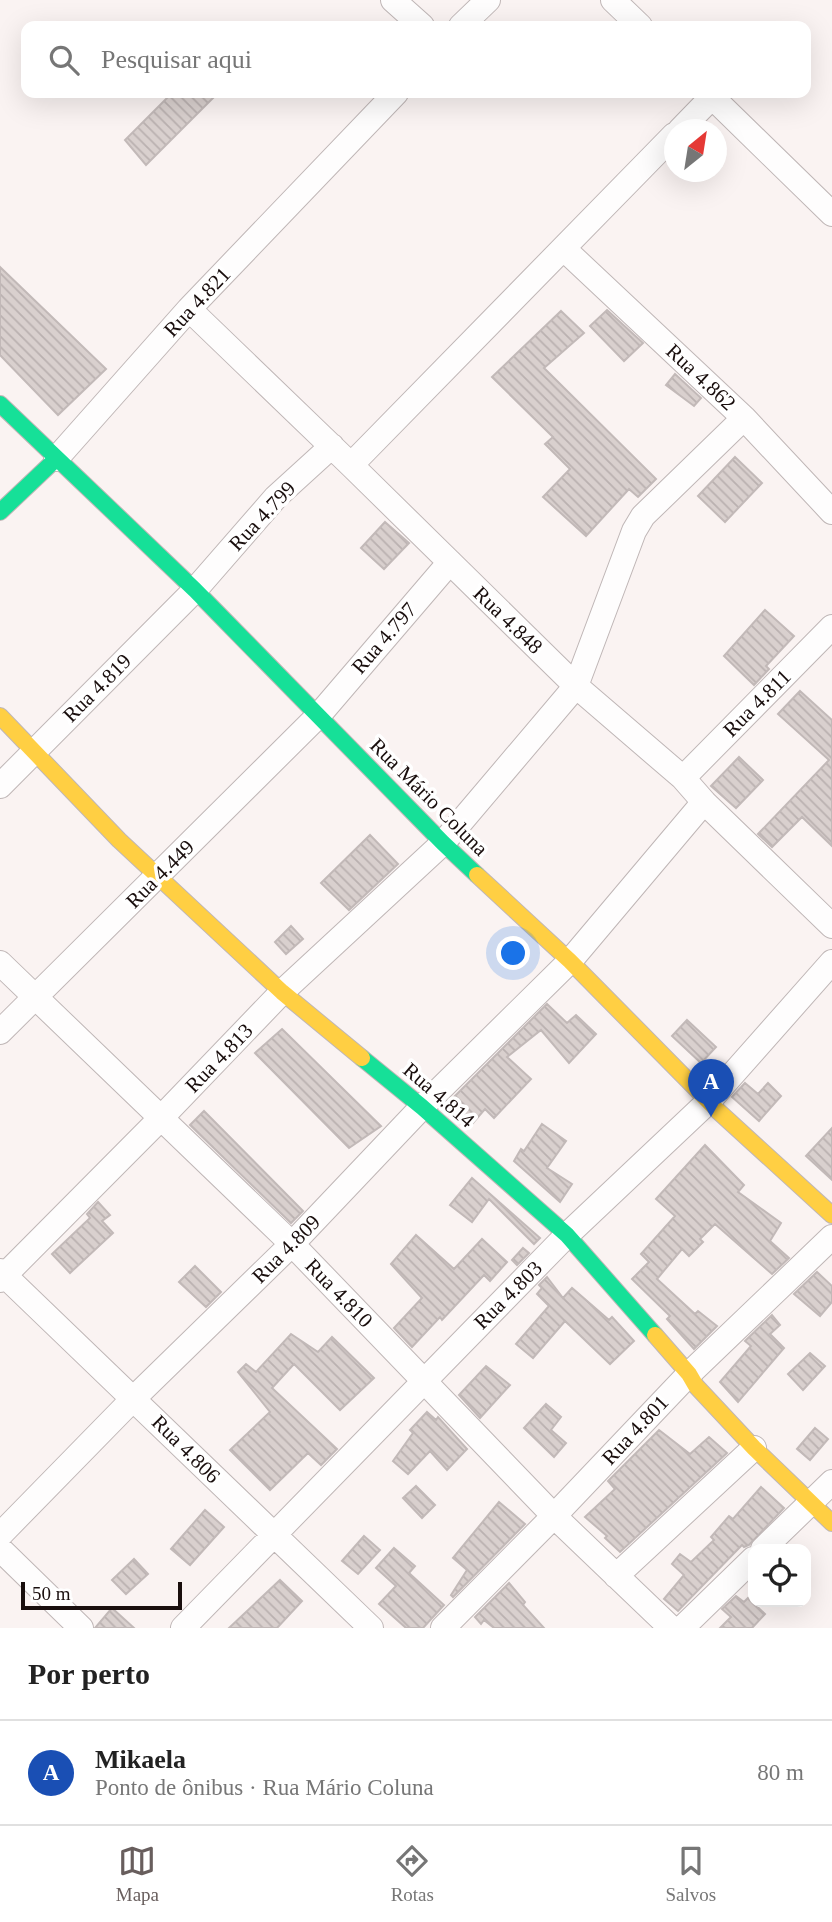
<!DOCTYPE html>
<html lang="pt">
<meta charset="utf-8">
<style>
:root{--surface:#fff;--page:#f2f2f2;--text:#222;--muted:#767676;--line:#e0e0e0;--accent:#685e5d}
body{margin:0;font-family:"Times New Roman",serif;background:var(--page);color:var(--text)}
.controls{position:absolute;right:21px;bottom:21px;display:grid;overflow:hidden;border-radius:14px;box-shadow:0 7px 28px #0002}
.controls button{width:63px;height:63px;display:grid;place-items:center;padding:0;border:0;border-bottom:2px solid var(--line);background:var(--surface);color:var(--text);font:35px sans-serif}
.compass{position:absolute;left:664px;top:119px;width:63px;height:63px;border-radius:50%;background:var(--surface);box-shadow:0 7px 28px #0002;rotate:30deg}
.scale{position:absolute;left:21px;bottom:18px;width:161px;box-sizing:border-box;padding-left:7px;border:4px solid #190e0d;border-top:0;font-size:19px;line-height:24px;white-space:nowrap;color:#190e0d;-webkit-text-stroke:5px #fff;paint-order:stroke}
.you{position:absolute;left:514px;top:954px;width:24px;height:24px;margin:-18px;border:5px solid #fff;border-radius:50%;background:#1a73e8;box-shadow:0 0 0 10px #1a73e833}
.badge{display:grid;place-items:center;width:46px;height:46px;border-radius:50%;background:var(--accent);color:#fff;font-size:23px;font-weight:700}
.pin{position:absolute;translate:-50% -58px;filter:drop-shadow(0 2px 4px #0008)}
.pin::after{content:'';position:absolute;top:37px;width:24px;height:21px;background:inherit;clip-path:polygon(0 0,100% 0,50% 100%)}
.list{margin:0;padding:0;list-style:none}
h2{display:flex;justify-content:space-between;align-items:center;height:91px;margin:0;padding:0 28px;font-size:30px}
h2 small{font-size:23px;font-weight:400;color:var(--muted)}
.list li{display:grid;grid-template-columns:46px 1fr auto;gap:21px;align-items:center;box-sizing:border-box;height:105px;padding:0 28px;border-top:2px solid var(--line)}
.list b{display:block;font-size:26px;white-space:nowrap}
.list p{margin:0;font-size:23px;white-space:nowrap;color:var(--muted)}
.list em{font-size:23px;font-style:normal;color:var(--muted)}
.icon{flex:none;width:38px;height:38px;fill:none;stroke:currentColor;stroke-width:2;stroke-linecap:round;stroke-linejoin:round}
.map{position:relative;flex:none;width:832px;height:1628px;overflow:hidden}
.search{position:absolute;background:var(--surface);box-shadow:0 7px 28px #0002;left:21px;right:21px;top:21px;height:77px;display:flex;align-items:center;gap:18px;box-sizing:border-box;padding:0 24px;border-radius:14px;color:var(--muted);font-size:26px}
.sheet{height:196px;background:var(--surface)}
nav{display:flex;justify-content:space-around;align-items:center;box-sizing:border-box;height:98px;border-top:2px solid var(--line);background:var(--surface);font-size:19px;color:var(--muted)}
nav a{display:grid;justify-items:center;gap:4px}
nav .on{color:var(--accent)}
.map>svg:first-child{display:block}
</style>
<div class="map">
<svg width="832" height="1628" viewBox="0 0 832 1628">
<defs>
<pattern id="building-back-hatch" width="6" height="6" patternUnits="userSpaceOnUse" patternTransform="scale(1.75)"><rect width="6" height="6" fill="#d9d0ce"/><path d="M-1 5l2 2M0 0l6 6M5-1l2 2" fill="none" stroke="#bab1b0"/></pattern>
</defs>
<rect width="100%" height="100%" fill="#faf3f2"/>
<!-- building -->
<path fill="url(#building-back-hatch)" stroke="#c2b9b8" stroke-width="2" d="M172 93H218L146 165 125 140Z
M0 267 106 369 58 415 0 355Z
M607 310 643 343 624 361 590 326Z
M561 311 584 333 544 368 656 479 638 497 629 489 586 536 543 497 570 469 545 444 553 437 492 377Z
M675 374 701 398 694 406 666 385Z
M735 457 762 483 725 522 698 496Z
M385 522 409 543 384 569 361 548Z
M765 610 794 636 766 666 769 669 754 685 724 656Z
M800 691 832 720V846L802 817 772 847 758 834 829 760 778 714Z
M739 757 763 780 736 808 711 786Z
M370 835 398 864 349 910 321 883Z
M291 926 303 939 286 954 275 942Z
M547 1004 567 1023 576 1015 596 1034 569 1063 541 1030 507 1057 531 1079 494 1118 485 1109 472 1124 448 1103Z
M687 1020 716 1047 701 1063 672 1036Z
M282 1029 381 1126 349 1148 255 1053Z
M745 1083 758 1094 768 1083 781 1096 759 1121 732 1097Z
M204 1111 303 1211 291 1223 190 1125Z
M542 1124 566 1141 547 1168 572 1184 560 1202 514 1161 521 1149 524 1151Z
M832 1128V1180L806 1156Z
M705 1145 744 1185 738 1192 781 1223 770 1241 789 1258 772 1274 715 1224 700 1239 703 1242 689 1256 682 1249 657 1279 695 1314 698 1311 717 1326 694 1349 667 1319 670 1316 632 1279 649 1262 641 1254 675 1216 656 1199Z
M472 1178 540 1238 534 1244 489 1199 472 1222 450 1205Z
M98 1202 110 1215 102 1221 113 1233 70 1273 52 1254 90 1218 87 1214Z
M416 1235 454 1269 482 1239 507 1262 490 1281 484 1275 442 1320 440 1317 412 1347 394 1328 422 1298 391 1264Z
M523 1248 529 1253 517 1265 512 1260Z
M195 1266 221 1292 206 1307 179 1282Z
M817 1272 832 1286V1302L820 1316 794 1294Z
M547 1277 563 1298 572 1288 609 1320 612 1317 634 1341 610 1364 565 1321 533 1358 516 1344 549 1306 537 1294 542 1288 539 1285Z
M772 1315 780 1325 770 1334 784 1348 738 1402 720 1382 751 1346 745 1341Z
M291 1334 318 1352 332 1337 374 1378 340 1410 294 1364 272 1388 337 1449 321 1465 308 1453 270 1490 230 1450 270 1412 238 1372 246 1364 256 1372Z
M810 1353 825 1366 803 1390 788 1374Z
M486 1366 510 1385 480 1418 459 1395Z
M546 1404 561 1417 551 1430 566 1443 554 1457 524 1428Z
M427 1412 436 1420 438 1417 467 1449 447 1470 430 1451 408 1474 393 1461 413 1433 410 1430Z
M815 1428 828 1439 810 1460 797 1449Z
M659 1430 690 1454 709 1437 727 1453 620 1552 605 1538 607 1536 585 1517 615 1489 608 1481Z
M416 1486 435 1505 422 1518 403 1498Z
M761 1487 784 1508 749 1545 744 1547 742 1545 678 1611 664 1599 684 1575 672 1564 680 1554 691 1562 714 1540 711 1537 729 1516 733 1519Z
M499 1502 525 1524 453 1597 451 1595 467 1570 453 1558Z
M205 1510 224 1527 190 1565 171 1549Z
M364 1536 380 1550 358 1574 342 1561Z
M394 1548 415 1566 409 1573 444 1605 423 1628H406L379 1604 396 1586 376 1568Z
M134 1559 148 1574 126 1594 112 1580Z
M280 1580 302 1601 277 1628H229Z
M509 1583 525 1602 523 1605 544 1628H494L484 1620 481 1624 475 1617Z
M736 1596 744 1602 748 1598 765 1614 752 1628H720L731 1617 722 1609Z
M112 1608 134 1628H95Z"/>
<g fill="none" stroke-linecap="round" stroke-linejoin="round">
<!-- street casing -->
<g stroke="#bfb6b6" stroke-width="26">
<path id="street" d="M393 0 422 26
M613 0 640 26
M461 26 488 0
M708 93 832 214
M680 130 712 97
M564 249 744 418 832 512
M189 309 351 465 576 686 683 778 704 802 832 926
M56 459 189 309 396 93
M351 465 674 135
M683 778 832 627
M0 786 195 590 276 497 332 446
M0 963 292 1244 554 1516 671 1628
M0 1032 319 715 450 562
M0 1271 371 1628
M0 1280 160 1119 282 992 443 843 576 686 634 531 643 516 744 418
M0 1535 134 1398 292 1244 422 1107 570 961 704 802
M0 1549 81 1628
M763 1549 832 1482
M616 1576 754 1448
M183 1628 567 1235 709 1101 832 962
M443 1628 554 1516 689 1374 832 1237
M682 1628 753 1559"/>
</g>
<!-- fast casing -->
<g stroke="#bfb6b6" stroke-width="18">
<path id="fast" d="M0 404 195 590 443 843 477 875
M0 512 56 459
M362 1058 422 1107 567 1235 655 1335"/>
</g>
<!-- slow casing -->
<g stroke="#bfb6b6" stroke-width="18">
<path id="slow" d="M0 716 119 840 282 992 362 1058
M477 875 570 961 718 1111 832 1215
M655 1335 689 1374 696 1386 754 1448 832 1523"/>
</g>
<!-- street -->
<use href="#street" stroke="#fefdfd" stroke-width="24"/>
<!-- fast -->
<use href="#fast" stroke="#16e098" stroke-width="16"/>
<!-- slow -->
<use href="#slow" stroke="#ffcf43" stroke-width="16"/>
</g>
<g text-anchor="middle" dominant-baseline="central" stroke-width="7" stroke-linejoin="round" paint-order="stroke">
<!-- street labels -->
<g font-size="21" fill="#190e0d" stroke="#fff">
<text transform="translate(197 302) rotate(-47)">Rua 4.821</text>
<text transform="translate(701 377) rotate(43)">Rua 4.862</text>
<text transform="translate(262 516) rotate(-47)">Rua 4.799</text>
<text transform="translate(508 620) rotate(44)">Rua 4.848</text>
<text transform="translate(384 638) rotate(-49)">Rua 4.797</text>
<text transform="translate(97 688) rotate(-45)">Rua 4.819</text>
<text transform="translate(757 703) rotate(-45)">Rua 4.811</text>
<text transform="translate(429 797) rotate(45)">Rua Mário Coluna</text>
<text transform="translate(160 874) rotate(-45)">Rua 4.449</text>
<text transform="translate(219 1058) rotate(-46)">Rua 4.813</text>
<text transform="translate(439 1095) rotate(41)">Rua 4.814</text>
<text transform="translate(286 1249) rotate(-45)">Rua 4.809</text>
<text transform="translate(339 1293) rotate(46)">Rua 4.810</text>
<text transform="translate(508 1295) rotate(-45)">Rua 4.803</text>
<text transform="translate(635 1430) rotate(-47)">Rua 4.801</text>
<text transform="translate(186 1449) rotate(45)">Rua 4.806</text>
</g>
</g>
</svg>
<div class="controls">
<button><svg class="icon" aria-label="locate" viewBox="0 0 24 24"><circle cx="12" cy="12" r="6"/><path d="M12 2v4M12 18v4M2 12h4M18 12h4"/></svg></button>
</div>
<svg class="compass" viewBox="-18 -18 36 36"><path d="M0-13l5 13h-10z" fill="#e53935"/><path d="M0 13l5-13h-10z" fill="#767676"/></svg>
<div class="scale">50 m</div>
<div class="you"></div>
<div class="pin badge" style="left:711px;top:1117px;background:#1a4fb4">A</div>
<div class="search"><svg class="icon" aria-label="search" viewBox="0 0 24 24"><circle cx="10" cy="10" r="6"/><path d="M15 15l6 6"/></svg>Pesquisar aqui</div>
</div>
<section class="sheet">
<h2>Por perto<small></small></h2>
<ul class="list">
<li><span class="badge" style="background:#1a4fb4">A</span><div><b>Mikaela</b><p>Ponto de ônibus · Rua Mário Coluna</p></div><em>80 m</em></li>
</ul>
</section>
<nav>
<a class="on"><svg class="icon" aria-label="map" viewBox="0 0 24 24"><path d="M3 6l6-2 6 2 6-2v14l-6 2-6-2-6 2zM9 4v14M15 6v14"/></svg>Mapa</a>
<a><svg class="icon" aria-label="directions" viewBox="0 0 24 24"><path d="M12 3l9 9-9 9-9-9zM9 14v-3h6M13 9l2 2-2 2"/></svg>Rotas</a>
<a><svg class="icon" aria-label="saved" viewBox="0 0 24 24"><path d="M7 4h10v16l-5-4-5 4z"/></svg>Salvos</a>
</nav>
